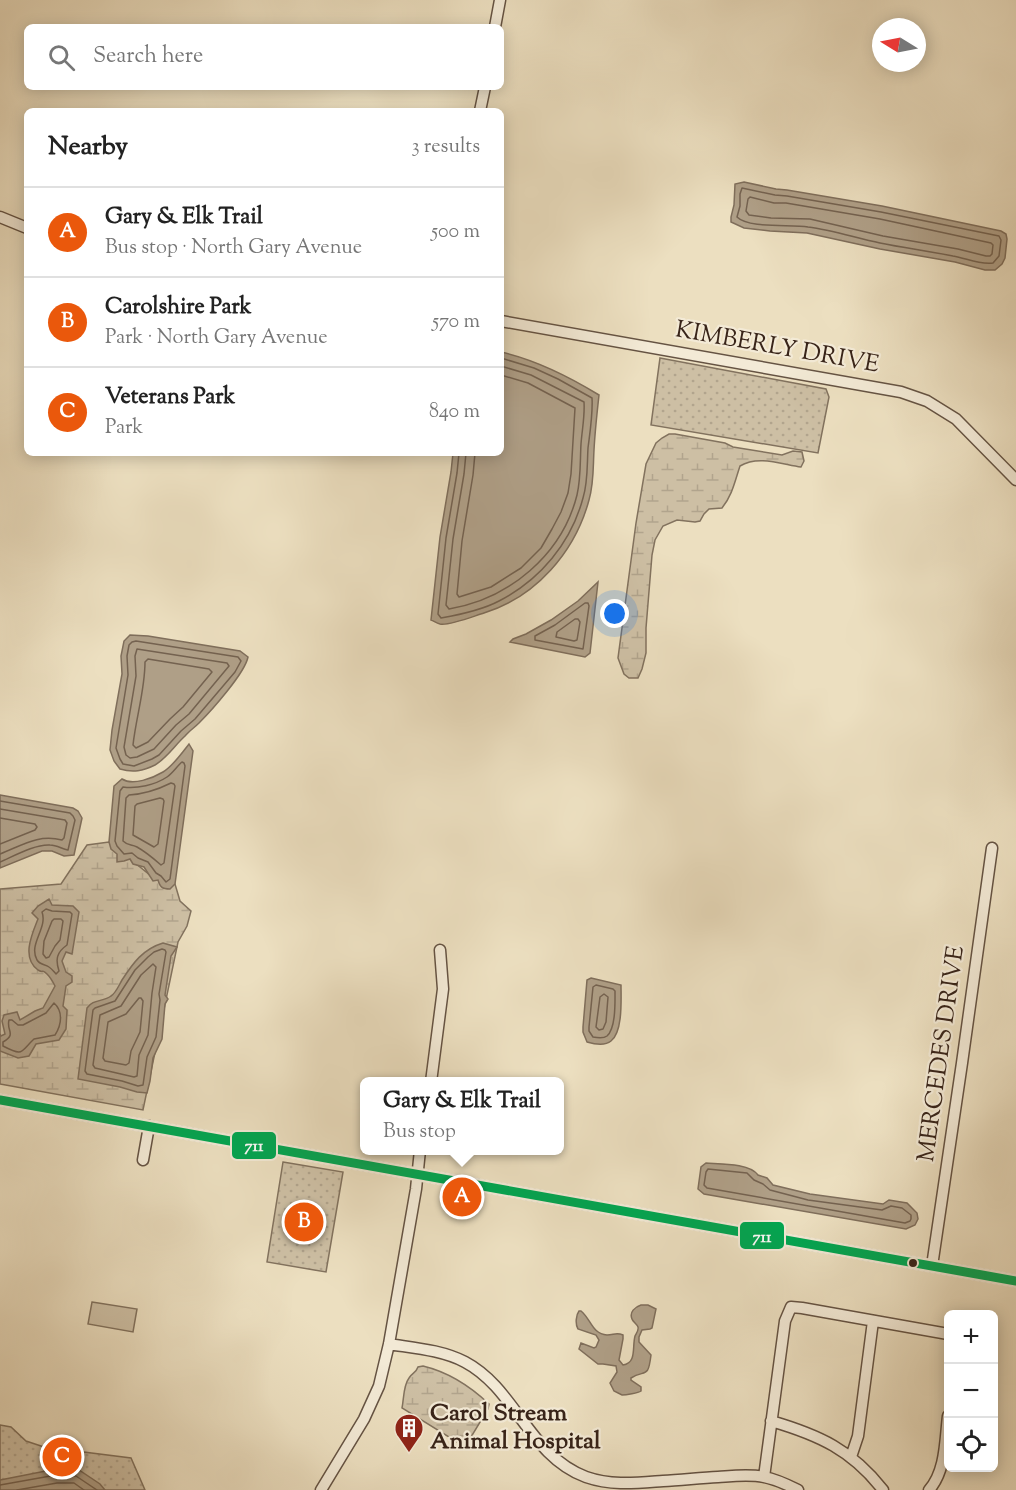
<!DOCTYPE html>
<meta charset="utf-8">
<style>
:root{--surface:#fff;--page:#f2f2f2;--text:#222;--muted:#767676;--line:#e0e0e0;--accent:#ea580c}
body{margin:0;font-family:"Sorts Mill Goudy",serif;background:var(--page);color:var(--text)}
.controls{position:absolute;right:18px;bottom:18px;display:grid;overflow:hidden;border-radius:9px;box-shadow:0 3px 15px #0003}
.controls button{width:54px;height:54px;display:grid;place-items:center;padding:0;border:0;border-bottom:2px solid var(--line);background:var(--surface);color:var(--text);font:30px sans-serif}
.compass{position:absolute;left:872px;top:18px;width:54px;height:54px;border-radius:50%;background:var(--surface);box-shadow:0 3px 15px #0003;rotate:280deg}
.you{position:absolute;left:615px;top:614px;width:21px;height:21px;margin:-15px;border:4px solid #fff;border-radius:50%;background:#1a73e8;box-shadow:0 0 0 9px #1a73e833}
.badge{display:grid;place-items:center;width:39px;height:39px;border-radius:50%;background:var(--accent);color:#fff;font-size:20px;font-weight:700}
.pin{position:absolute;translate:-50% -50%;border:3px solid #fff;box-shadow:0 2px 6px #0006}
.popup{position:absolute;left:360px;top:1077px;width:204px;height:78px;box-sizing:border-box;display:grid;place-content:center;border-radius:9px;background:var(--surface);filter:drop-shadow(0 2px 4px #0005);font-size:20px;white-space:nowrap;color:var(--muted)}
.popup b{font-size:22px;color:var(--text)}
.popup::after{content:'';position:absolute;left:50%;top:100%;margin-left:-12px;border:12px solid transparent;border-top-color:var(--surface)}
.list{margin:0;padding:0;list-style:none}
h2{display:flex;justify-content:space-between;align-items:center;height:78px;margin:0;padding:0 24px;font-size:26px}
h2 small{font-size:20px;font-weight:400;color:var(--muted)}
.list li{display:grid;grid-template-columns:39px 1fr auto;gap:18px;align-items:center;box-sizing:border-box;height:90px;padding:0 24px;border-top:2px solid var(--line)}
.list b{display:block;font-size:22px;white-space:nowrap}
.list p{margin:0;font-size:20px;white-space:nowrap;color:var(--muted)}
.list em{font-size:20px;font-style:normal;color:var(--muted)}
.icon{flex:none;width:33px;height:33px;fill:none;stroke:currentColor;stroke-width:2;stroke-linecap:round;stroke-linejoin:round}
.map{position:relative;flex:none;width:1016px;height:1490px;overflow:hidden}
.search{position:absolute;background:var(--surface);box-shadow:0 3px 15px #0003;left:24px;top:24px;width:480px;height:66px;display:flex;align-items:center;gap:15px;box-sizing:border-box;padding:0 21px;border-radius:9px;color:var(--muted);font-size:22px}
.panel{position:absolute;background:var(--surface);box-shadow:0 3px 15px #0003;left:24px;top:108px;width:480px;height:348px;border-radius:9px}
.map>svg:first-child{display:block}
</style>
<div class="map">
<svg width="1016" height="1490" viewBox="0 0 1016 1490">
<defs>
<pattern id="grass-dots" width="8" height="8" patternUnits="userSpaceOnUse" patternTransform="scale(1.5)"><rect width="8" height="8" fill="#cdbfa4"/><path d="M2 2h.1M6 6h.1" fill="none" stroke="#b1a48d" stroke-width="1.8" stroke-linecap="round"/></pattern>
<pattern id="wetland-marsh" width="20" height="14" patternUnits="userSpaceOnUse" patternTransform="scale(1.5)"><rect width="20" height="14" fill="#cdbfa4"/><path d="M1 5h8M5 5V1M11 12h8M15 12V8" fill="none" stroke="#b1a48d"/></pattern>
</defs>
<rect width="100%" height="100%" fill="#ecdfc0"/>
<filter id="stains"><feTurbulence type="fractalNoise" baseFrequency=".00333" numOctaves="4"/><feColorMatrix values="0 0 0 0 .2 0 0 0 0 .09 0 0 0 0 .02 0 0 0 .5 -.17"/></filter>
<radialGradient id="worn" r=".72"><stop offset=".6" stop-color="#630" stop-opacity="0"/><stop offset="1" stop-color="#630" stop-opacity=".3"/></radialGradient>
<!-- grass -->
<path fill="url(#grass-dots)" stroke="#82725e" stroke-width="1.5" d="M660 358 826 389 829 397 818 453 651 425Z
M283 1162 343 1172 326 1272 267 1262Z
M0 1425 11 1427 26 1441 44 1447 131 1458 145 1490H0Z"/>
<!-- wetland -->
<path fill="url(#wetland-marsh)" stroke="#82725e" stroke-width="1.5" d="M669 434H675L725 443 733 447 782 455 793 451 802 452 804 461 801 467C781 464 758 455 740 466 735 481 732 496 722 508L709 509 704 514 700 521 695 522 677 520 663 526 655 540 652 555 646 628V653L642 669 638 678H629L624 674 618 658 636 523 646 464 656 443 662 438Z
M109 842 150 875 175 884 180 901 191 911 187 926 178 942 143 1110 0 1084V889L61 884 87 845Z
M423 1366C448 1372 470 1386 489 1404L488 1409 465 1447 402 1408C404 1399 403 1386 409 1378 412 1373 416 1373 418 1367Z"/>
<!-- pitch -->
<path fill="#cdbfa4" stroke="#82725e" stroke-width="1.5" d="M92 1302 137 1309 133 1332 88 1324Z"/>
<!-- water -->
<path fill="#af9f87" stroke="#7f6e5b" stroke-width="1.5" d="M744 182 776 189 787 190 882 206 1001 231 1006 234 1007 239 1005 258 1002 264 995 270H985L955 262 880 249 807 233 770 231 744 228 731 222V217L734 205 735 184Z
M501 352C536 360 568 376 599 395 597 413 595 431 594 450 593 467 594 483 589 500 575 552 536 597 484 613 474 616 449 626 440 624 436 623 434 621 431 620L440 537 451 472 453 453H501Z
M598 582 590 653 585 657 510 642 513 639 526 634 551 620 578 601Z
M130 635 148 636 240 651 248 657C245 673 211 711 199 723 194 728 189 731 185 736 175 745 167 758 155 765 143 771 133 773 120 769L114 761 110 750 112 730 122 674 121 656 124 641Z
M189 744 193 751 175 884 170 889C162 889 160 887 158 880L153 881 144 867 133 864 130 859 124 861 117 862V854L111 849 109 842 114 786 122 779C133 786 153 778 163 772 173 766 182 753 189 744Z
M0 795 73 808 78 811 82 818 74 855 64 856 52 851H42L0 868Z
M49 899 52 905 73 906 79 912 72 954 66 952 62 961 66 972 72 976V982L66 986 63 1006 67 1010 66 1029 59 1040 36 1044 29 1056 18 1058 0 1051V1034L1 1036 5 1034 2 1021 4 1015 17 1012 20 1020 35 1011 43 1008 55 986C53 982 50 977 47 974 41 968 45 974 38 970 21 958 32 934 38 919L32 913 38 906Z
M163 943 177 947 171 956 165 995 168 999 165 1004 162 1039 153 1058 150 1081 147 1093 137 1092 120 1087 78 1079 87 1008C93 999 103 1002 111 996 116 993 119 985 122 980 133 963 143 949 163 943Z
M591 978 621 985C621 999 623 1032 611 1041 605 1046 594 1044 587 1042L583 1032V1027L587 980Z
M706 1163C720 1164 750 1163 758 1175L767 1178 773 1185 810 1194 883 1204 889 1200 907 1203 917 1213 918 1219 915 1225 906 1229 704 1194 698 1189 701 1167Z
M641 1305H648L656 1309 652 1328 650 1329 642 1330 639 1337V1342L651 1355C648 1380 645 1369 631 1378V1380L641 1387V1391C638 1393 626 1395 622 1395L614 1391 610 1383 617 1372 616 1366 603 1364H598L579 1349 581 1343 594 1348 596 1347 599 1340 596 1335 578 1329C575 1324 576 1315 579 1311H581C591 1319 592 1334 607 1335 614 1335 616 1332 623 1335V1339L619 1360 623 1365C637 1363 632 1347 635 1336 636 1334 639 1330 638 1327 637 1324 633 1322 632 1319 629 1312 635 1307 641 1305Z
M56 1469 79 1470 100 1484 105 1490H0V1480Z"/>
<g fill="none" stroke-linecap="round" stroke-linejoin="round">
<!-- shore -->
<path stroke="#746250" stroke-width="1.5" d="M742 188 775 195 787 196 881 212 999 236 1001 240 999 256 993 263C979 265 966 258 953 256 929 251 904 248 880 243 856 238 832 230 808 227 791 224 749 229 737 217L740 206V194Z
M750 197 774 203H786L880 219 991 243 993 245 992 254 990 256H986L958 249 883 236 810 219 771 218 749 215 746 211 748 199Z
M459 453 457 473 446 538 438 614 441 618C458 615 484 609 499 601 540 580 571 543 583 498 588 482 587 465 588 448 590 432 593 414 592 398L558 379 534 368 501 358
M466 453 464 474 453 539 446 605 449 609C509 599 562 555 577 495 581 478 580 461 581 444 582 430 585 416 584 402L531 375 501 366
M475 453 473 475 462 541 457 594 459 597 491 587 521 568 541 548 552 529 561 512 568 493 571 474 575 408 528 383 501 375
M585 603H588L589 606 583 649 535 640V636L555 625Z
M575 619H578L580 622 577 640 574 641 556 637 557 632Z
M136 641 238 657 241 661 235 672 195 719 181 731 159 755 152 759 134 766 123 764 120 759 116 748 128 675 127 656 129 645 132 642Z
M137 649 227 663 229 666 189 714 176 725 154 749 137 757 130 758 126 755 124 747 136 676 135 656Z
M148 659 209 669 212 672 183 707 170 719 148 742 136 748 133 745C136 717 145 690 145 662Z
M182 762 184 763 185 766 170 879 166 882 161 876 156 873 148 862 138 858 132 853 124 854 117 846 115 841 120 791 123 787C137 789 155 785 167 777 173 773 177 766 182 762Z
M171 783 174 784 175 786 164 863 161 865C153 858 146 852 137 847 131 844 128 846 123 841L126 798 129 795C144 794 157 790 171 783Z
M160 798 163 799 164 801 158 844 154 847 133 835 135 806 137 804Z
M0 801 70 813 73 816 75 820 68 850C62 849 57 845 50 845 35 844 14 856 0 862
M0 809 65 820 67 823 64 838 62 840C38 834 23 845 0 854
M0 818 35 824 37 827 35 830 0 844
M46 909 52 911 70 912 72 914 67 945C57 952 55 959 59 971L56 974C54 972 52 969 49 967 45 964 40 965 37 960 28 944 48 928 42 912Z
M54 919H61L63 921 60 940 55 946 49 957 46 958 43 954 44 941 52 921Z
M162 949 165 950 166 952 159 994 160 1000 156 1037 147 1057 143 1085 138 1086 122 1081 87 1074 85 1071 93 1010 95 1008 115 1001 135 970 148 957 154 952Z
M153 964 156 967 152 993 148 1035 139 1055 137 1076 134 1077 95 1068 93 1065 100 1015 121 1006 141 975Z
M596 985 613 989 615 991C615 1002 616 1028 607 1036 603 1039 598 1038 593 1037L589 1031V1027L593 987Z
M604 994 608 997 606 1022 603 1029 599 1030 596 1027 600 997Z
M139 998H141L143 1001 140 1032 131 1051 129 1063 126 1065 105 1061 103 1058 108 1022 126 1014Z
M54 1003C63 1011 62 1024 55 1035L34 1039C20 1052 24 1057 3 1046V1042C17 1034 6 1031 9 1020H12L18 1025H23L46 1013Z
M708 1169 747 1173 754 1180 763 1184 770 1190 808 1200 882 1210 891 1206 902 1208 911 1215V1219L910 1221 905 1223 707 1188 704 1185 706 1172Z
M0 1485 56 1475 76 1476 97 1490
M17 1490 57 1483H74L84 1490"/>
<!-- minor casing -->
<g stroke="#655343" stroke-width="13">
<path id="minor" d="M495 27 500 0
M480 111 485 87
M0 217 27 228
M501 321 901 392 927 401 956 419 1016 480
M431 1082 443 989 440 950
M0 1100 1016 1281
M143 1160 149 1126
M932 1266 962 1063 992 848
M389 1344C414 1348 442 1350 465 1362 516 1389 529 1456 586 1477 612 1486 636 1483 663 1481 681 1480 700 1478 718 1477 733 1476 749 1474 764 1477 775 1479 788 1485 798 1490
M771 1421C819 1435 852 1450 883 1490
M851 1457 858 1436 873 1321
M764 1477 785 1321 791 1307 802 1308 948 1334
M321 1490 364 1419 379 1386 389 1344 416 1189 420 1150
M929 1490C946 1471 945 1440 948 1416"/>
</g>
<!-- minor -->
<use href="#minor" stroke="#f3ead6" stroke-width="10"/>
<!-- bus-1 casing -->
<g stroke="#f3ead6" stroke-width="14">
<path id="bus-1" d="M0 1100 1016 1281"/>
</g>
<!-- bus-1 -->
<use href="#bus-1" stroke="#00a651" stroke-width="9"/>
</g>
<!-- icons -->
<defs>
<g id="building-pin" transform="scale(1.5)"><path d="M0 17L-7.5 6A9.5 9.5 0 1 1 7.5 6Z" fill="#8f2418" stroke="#f3ead6"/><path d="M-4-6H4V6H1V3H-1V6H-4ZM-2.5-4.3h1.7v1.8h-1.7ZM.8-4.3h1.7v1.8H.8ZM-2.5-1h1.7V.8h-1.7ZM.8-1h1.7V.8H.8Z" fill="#fff"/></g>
</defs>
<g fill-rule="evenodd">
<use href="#building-pin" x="409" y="1428"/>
</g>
<!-- markers -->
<circle fill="#382419" stroke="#f3ead6" stroke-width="2" cx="913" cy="1263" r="5"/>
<g text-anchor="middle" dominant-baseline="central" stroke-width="4.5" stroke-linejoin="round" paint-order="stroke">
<!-- street labels -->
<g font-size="24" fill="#382419" stroke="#f3ead6">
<text transform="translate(777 348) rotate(10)">KIMBERLY DRIVE</text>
<text transform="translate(942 1054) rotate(-82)">MERCEDES DRIVE</text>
</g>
<!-- poi labels -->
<g font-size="24" font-weight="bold" fill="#382419" stroke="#f3ead6" text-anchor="start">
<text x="430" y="1414">Carol Stream<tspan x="430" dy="28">Animal Hospital</tspan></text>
</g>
</g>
<g stroke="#f3ead6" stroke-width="2">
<rect x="231" y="1131" width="46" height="29" rx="6" fill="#00a651"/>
<rect x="739" y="1221" width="46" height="29" rx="6" fill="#00a651"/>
</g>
<g font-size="16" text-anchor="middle" font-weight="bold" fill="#fff">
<text x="254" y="1151">711</text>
<text x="762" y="1242">711</text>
</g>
<rect width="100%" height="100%" filter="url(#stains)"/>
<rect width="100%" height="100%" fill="url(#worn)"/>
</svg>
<div class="controls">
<button>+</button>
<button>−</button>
<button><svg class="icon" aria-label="locate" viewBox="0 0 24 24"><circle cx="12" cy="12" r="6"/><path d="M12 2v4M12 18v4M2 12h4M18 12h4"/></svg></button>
</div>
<svg class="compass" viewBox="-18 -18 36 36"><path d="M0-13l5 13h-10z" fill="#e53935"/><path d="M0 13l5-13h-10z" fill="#767676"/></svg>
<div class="you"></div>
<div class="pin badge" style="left:462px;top:1197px">A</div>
<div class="popup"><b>Gary &amp; Elk Trail</b>Bus stop</div>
<div class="pin badge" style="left:304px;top:1222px">B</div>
<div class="pin badge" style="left:62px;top:1457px">C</div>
<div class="search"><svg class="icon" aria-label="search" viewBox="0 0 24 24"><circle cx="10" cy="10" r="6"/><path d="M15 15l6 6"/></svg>Search here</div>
<section class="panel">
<h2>Nearby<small>3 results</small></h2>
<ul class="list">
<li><span class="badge">A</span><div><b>Gary &amp; Elk Trail</b><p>Bus stop · North Gary Avenue</p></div><em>500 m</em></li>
<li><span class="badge">B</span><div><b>Carolshire Park</b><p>Park · North Gary Avenue</p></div><em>570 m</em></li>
<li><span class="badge">C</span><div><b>Veterans Park</b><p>Park</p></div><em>840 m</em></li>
</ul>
</section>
</div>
